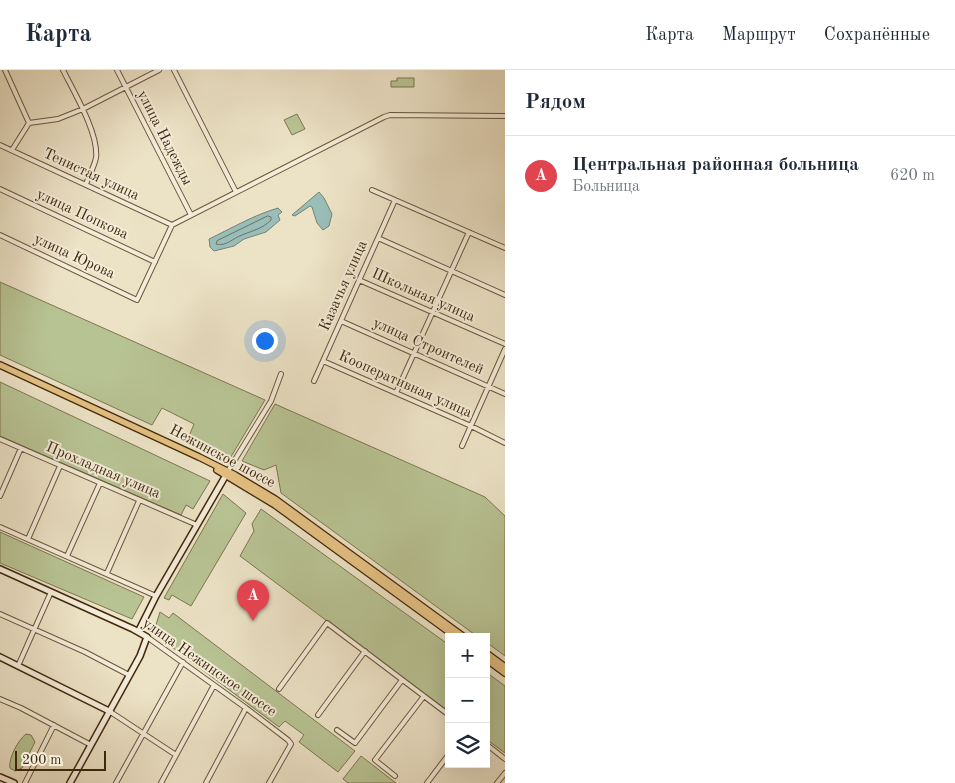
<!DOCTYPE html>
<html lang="ru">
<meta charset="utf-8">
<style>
:root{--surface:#fff;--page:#f6f6f7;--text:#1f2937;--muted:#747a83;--line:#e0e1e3;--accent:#8f2418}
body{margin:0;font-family:"Old Standard TT",serif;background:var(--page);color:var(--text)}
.controls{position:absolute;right:15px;bottom:15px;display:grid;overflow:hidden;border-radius:0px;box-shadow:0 5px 20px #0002}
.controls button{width:45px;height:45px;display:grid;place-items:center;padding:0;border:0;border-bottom:1px solid var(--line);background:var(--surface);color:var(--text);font:25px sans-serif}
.scale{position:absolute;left:15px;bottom:12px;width:91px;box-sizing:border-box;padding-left:5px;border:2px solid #42290a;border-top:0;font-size:14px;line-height:18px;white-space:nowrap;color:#42290a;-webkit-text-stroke:4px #f3ecda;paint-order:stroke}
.you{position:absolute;left:264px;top:270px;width:18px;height:18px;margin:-12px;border:4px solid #fff;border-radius:50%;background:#1a73e8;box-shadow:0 0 0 8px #1a73e833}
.badge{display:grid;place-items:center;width:32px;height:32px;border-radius:50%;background:var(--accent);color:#fff;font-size:16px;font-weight:700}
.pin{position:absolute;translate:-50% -41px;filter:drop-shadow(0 1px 2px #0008)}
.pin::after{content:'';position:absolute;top:26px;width:18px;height:15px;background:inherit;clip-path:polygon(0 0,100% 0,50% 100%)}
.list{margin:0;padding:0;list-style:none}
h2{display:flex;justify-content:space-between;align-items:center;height:65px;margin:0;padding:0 20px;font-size:21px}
h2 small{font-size:16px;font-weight:400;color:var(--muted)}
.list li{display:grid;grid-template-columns:32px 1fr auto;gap:15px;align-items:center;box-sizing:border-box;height:80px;padding:0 20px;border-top:1px solid var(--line)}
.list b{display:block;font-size:19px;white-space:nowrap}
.list p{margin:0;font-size:16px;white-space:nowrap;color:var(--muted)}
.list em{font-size:16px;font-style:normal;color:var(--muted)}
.icon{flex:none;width:28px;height:28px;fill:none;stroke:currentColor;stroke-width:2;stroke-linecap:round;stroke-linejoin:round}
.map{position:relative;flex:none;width:505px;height:713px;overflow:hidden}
header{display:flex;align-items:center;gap:30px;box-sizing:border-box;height:70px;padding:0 25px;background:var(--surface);border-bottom:1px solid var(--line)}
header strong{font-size:24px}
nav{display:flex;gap:28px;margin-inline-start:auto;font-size:18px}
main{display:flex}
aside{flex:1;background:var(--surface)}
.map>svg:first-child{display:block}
</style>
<header>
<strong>Карта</strong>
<nav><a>Карта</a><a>Маршрут</a><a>Сохранённые</a></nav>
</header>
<main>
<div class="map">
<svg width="505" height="713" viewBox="0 0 505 713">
<rect width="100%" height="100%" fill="#ece2c6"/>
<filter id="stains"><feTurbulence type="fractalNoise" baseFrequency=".004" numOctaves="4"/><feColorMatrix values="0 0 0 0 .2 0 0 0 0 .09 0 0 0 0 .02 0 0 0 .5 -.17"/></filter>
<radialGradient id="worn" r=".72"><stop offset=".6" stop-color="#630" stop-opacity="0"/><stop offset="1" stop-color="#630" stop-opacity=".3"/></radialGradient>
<!-- green -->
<path fill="#b8c394" stroke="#7d764f" d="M397 8H414V17H391V11H397Z
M297 44 305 59 292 65 284 50Z
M0 212 265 330 229 390 187 371 194 354 162 338 152 355 0 285Z
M0 312 210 411 193 439 186 435 181 445 0 366Z
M275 334 485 427 505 446V586L486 572V567H478L281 423 276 395 264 400 242 391Z
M223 424 246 443 191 536 172 525 169 530 164 528Z
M261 439 449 575V642L240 486 254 461 252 454Z
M0 462 144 527 132 549 0 493Z
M160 542 169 548 173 543 355 681 338 702 299 672 304 665 285 651 279 657 157 566 156 555Z
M486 602 505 616V683L486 669Z
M26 664 31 665 35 672 22 698 15 701 10 698C8 689 18 670 26 664Z
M361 686 396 713H348L343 709Z"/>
<!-- water -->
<path fill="#99bdb8" stroke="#768272" d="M319 122 324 128 332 144 329 156 323 160 317 153 312 137 310 136 295 146 292 145Z
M278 138 282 142 278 145 280 150 266 162 244 169 234 176 214 181 210 177 209 169C232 158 254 145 278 138Z"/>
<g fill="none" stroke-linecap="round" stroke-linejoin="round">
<!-- shore -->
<path stroke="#6e7361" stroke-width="1" d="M268 146 271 147V150C262 159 254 160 242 165 233 168 226 177 216 174L217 171Z"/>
<!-- street casing -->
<g stroke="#6c5739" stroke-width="6">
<path id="street" d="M5 0 29 53
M63 0C74 22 99 64 96 88 94 97 89 106 86 114
M117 0 191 145
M174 0 236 122
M0 75 172 155
M12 80 29 53 58 49 83 39 159 0
M0 119 155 192
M372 120 505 178
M0 165 137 230 172 155 384 47 390 45 505 46
M378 168 505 225
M359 210 505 274
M341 251 505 324
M323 291 471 356 505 373
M314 311 395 130
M396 323 469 162
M0 369 197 455
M462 376 505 279
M228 401 271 331 281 304
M0 426 21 378
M0 457 156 526
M28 469 60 396
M67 486 100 413
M107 503 139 431
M0 544 85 582 129 605
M147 567 246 638 288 670 291 674 269 713
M18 596 51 522
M279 619 327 553 449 645
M0 629 21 638 91 675
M109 641 176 685
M318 645 365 581
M337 660 355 673 402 610
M486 674 505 689
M395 706 375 690 424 626
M25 713 54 655
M116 713 183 592
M161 713 214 615
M206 713 246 638
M427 713 449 684
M497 713 505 703"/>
</g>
<!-- secondary casing -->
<g stroke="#42290a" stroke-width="8">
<path id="secondary" d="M0 499 133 559 147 567 140 586 70 713
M138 562 156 526 226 405
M0 587 109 641
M0 707 14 713"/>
</g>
<!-- primary casing -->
<g stroke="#42290a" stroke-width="8">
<path id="primary" d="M0 295 199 387 235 405 275 429 464 567
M217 400 275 435 456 567
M486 583 505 597
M486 589 505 603"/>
</g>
<!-- street -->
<use href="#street" stroke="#f3ecda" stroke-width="4"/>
<!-- secondary -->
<use href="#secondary" stroke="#f3ecda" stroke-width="5"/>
<!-- primary -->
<use href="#primary" stroke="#e6c183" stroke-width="5.5"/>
</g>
<g text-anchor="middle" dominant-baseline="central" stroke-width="4" stroke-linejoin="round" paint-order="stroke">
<!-- street labels -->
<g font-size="15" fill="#42290a" stroke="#f3ecda">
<text transform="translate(164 68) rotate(63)">улица Надежды</text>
<text transform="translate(91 105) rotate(25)">Тенистая улица</text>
<text transform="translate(82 145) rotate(25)">улица Попкова</text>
<text transform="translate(74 187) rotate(25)">улица Юрова</text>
<text transform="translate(344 216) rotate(-66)">Казачья улица</text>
<text transform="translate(423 226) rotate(24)">Школьная улица</text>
<text transform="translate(428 277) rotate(24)">улица Строителей</text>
<text transform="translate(405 315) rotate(24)">Кооперативная улица</text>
<text transform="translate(222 387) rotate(28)">Нежинское шоссе</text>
<text transform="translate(103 401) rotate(23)">Прохладная улица</text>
<text transform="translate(209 598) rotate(35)">улица Нежинское шоссе</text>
</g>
</g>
<rect width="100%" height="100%" filter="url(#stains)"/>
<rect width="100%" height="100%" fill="url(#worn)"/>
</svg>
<div class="controls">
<button>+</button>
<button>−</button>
<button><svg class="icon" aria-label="layers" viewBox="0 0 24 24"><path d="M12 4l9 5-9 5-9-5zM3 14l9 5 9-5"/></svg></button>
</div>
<div class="scale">200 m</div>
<div class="you"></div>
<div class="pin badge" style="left:253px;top:551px;background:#e0444e">A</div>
</div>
<aside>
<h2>Рядом<small></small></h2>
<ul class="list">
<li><span class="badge" style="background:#e0444e">A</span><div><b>Центральная районная больница</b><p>Больница</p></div><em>620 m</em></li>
</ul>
</aside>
</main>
